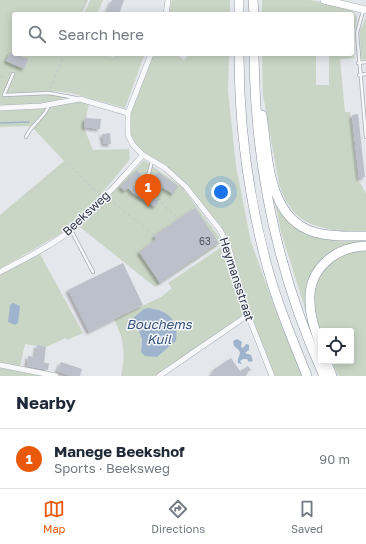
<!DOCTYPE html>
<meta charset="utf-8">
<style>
:root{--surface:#fff;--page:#f2f2f3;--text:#1f2937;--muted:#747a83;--line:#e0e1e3;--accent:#ea580c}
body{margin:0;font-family:"Golos Text",sans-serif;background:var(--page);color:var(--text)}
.controls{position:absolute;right:12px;bottom:12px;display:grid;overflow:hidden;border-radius:4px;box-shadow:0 2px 10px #0003}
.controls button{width:36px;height:36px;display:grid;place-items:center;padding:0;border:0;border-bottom:1px solid var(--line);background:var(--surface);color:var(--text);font:20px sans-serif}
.you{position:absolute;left:221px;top:192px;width:14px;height:14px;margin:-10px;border:3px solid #fff;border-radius:50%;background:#1a73e8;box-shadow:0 0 0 6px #1a73e833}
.badge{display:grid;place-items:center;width:26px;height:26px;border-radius:50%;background:var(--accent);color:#fff;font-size:13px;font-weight:700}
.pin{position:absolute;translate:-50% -33px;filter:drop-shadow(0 1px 2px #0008)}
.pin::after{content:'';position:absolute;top:21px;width:14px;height:12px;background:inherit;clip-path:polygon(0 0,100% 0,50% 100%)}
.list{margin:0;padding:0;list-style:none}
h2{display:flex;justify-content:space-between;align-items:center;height:52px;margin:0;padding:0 16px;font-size:17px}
h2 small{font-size:13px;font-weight:400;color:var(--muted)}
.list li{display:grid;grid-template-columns:26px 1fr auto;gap:12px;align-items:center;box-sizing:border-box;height:60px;padding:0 16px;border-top:1px solid var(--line)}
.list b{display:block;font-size:15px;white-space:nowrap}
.list p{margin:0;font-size:13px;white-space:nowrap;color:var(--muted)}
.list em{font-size:13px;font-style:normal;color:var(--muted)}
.icon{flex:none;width:22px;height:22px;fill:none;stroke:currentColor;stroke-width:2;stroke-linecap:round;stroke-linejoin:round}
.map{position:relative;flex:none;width:366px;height:376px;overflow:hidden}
.search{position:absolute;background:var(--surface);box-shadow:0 2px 10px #0003;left:12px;right:12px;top:12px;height:44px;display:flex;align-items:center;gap:10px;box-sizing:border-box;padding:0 14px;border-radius:4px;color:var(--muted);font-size:15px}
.sheet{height:112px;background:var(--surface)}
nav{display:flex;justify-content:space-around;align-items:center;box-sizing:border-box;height:56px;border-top:1px solid var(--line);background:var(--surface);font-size:11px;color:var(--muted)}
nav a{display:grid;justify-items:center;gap:2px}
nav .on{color:var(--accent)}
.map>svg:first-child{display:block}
</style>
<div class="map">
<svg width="366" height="376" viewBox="0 0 366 376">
<defs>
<filter id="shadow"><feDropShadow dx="-2.5" dy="2.5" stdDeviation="1" flood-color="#0004"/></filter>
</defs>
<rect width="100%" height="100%" fill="#e4e7ec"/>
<!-- green -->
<path fill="#c9d6c5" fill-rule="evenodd" d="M0 0H88L82 14H14V54H103L113 57 115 54H138L144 56 125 108 71 93 54 91 52 94 65 98 49 102 76 101 89 103 84 128 93 150 129 149 130 159 103 192 73 223 60 234 0 269V215L64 161 31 126 0 127Z
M90 0H103L97 14H84Z
M172 0H230V14H169Z
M262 0H311L351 9 357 17 355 29 352 31V14H262Z
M366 18V60L361 59 360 31Z
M352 37H354V58L340 59 345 112H350L357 178 366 193V232C325 230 293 230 279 184L263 95 262 54H316V85H329V54H352Z
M153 54H176L184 60 189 54H229L228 91 236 166 251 242 280 322 303 376H274L250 314 232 248 221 226 177 175 141 150 131 138 129 114Z
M144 160 182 187 223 242 155 287 80 227Z
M273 194 287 220 297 228 366 239V243C316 249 304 270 308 318L281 232Z
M223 246 226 247 245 312 243 316 155 376H121C126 353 124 340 114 319L161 297 172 288 168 283ZM133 318 176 341 157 357 141 351 142 339Z
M366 250V376H338L332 361H351V331H321V334C317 322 312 308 314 294 318 267 340 252 366 250Z
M40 254 83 333 67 340 66 338 46 347 25 344 20 367 0 363V275Z
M6 367 52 376H0V368Z"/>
<!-- water -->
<path fill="#9fb4cc" d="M13 303 20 306 18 323 15 325 8 322 10 305Z
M149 308C169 311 179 320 176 341L157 357 145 356 141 352 142 339 133 318 144 309Z
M237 339 242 342 241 347 243 348 246 344 249 345V350L245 353 251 355 253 361 249 362 247 359H243L240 361 242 364 238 363C237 354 245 354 234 346L233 341Z"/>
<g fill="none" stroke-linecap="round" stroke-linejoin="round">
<!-- stream -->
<path stroke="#9fb4cc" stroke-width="1.5" d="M0 123 29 122
M75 222 99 198"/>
</g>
<!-- building -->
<path fill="#bbc0ca" filter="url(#shadow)" d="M112 0H124L119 14H106Z
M10 52 28 59 24 69 6 61Z
M358 114 365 177 359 178 352 115Z
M85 118 101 119 100 129 84 127Z
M110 133 111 144H104L102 134Z
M137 170 141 175 132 184 139 189 145 192 158 172 178 186 173 194 162 187 154 200 160 199 155 207 133 193 128 188 125 191 120 187Z
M195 208 219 243 160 283 139 252 156 239 154 236Z
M123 263 143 305 89 332 68 290Z
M37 345 46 347 44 363H49L48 370 27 366 28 356 35 357Z
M231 358 240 371 248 366 251 370 247 372 246 376H209L214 372 213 370Z
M61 362 82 369 80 376H71L57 371Z"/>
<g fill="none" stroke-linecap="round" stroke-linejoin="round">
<!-- lane casing -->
<g stroke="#a9aeb7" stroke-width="4">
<path id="lane" d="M363 11 357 33 366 137
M358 63 366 62
M13 74 4 95 49 93 76 98
M359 75 366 74
M26 137C32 123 45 118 49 105
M140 187 149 173 152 161
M71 230 93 272"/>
</g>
<!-- street casing -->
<g stroke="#a9aeb7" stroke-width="6">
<path id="street" d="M166 14 168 0
M151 54 128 113V135L133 145 143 155 165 168 186 187 220 230 228 245 248 315 272 376
M0 108 41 106 80 99 128 113
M0 272C24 259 50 247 71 230 97 208 120 180 143 155
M0 365 56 376
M159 376 248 315"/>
</g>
<!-- secondary casing -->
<g stroke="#a9aeb7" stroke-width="8">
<path id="secondary" d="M324 0 366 10"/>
</g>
<!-- highway casing -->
<g stroke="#8b94a3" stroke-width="10">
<path id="highway" d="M253 0 254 14
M239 14V0
M239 54C239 124 248 194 266 262 276 301 292 338 307 376
M254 54C255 165 278 275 324 376
M262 115C268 155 267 218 314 232 330 237 349 236 366 236
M321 347C316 332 310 318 310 302 308 269 335 247 366 246
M326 361 332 376"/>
</g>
<!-- path -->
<path stroke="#c2c5cb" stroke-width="1" stroke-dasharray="3 3" stroke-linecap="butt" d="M81 14 86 0
M0 76 6 78
M50 89 64 54
M143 188 159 198 165 207 178 218 195 206
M26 196 67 162 99 195
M108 203H114L154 235 178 218"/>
<!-- lane -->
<use href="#lane" stroke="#f7f8fa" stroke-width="2.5"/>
<!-- street -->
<use href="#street" stroke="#f7f8fa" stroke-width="5"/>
<!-- secondary -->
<use href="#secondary" stroke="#fff" stroke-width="7"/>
<!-- highway -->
<use href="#highway" stroke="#fff" stroke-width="9"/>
</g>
<g text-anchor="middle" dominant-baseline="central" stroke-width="3" stroke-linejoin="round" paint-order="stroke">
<!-- number labels -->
<g font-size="10" fill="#4f5766">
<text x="205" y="241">63</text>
</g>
<!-- street labels -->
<g font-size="12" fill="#2b3445" stroke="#f4f6f9">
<text transform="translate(86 213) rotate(-43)">Beeksweg</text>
<text transform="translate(237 279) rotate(72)">Heymansstraat</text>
</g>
<!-- water labels -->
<g font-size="13" font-style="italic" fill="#34527a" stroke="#f4f6f9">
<text x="159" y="324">Bouchems<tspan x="159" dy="15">Kuil</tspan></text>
</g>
</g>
</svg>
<div class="controls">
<button><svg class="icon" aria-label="locate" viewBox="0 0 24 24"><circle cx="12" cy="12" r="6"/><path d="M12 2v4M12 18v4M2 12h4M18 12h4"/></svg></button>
</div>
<div class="you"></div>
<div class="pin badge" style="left:148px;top:207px">1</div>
<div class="search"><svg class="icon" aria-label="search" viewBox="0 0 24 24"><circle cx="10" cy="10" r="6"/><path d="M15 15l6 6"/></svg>Search here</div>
</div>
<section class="sheet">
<h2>Nearby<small></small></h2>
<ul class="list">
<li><span class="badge">1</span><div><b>Manege Beekshof</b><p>Sports · Beeksweg</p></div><em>90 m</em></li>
</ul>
</section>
<nav>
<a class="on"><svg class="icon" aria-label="map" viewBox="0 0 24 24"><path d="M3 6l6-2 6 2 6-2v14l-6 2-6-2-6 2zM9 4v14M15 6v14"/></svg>Map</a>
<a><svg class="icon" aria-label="directions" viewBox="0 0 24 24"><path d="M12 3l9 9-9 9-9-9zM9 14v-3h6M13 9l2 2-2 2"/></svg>Directions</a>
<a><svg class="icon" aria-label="saved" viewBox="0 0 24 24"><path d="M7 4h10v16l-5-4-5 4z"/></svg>Saved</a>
</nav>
